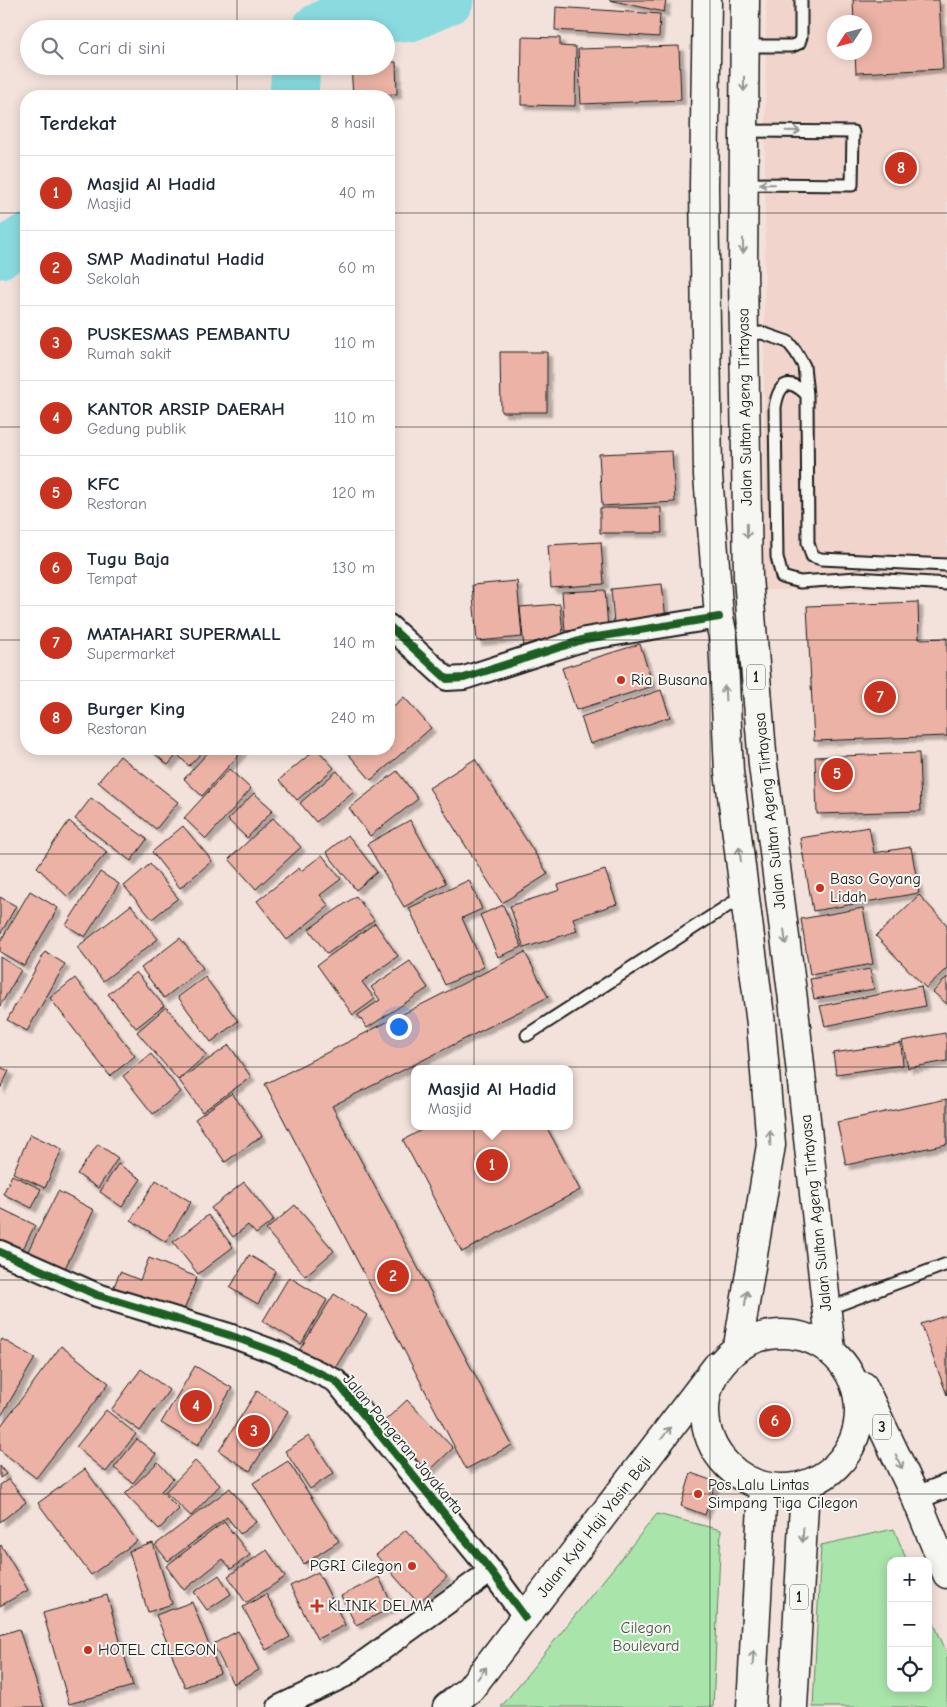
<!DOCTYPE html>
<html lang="id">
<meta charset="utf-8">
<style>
:root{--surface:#fff;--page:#f6f6f7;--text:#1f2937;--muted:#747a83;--line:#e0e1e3;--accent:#c8321e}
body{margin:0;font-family:"Comic Neue",sans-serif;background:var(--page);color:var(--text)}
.controls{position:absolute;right:15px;bottom:15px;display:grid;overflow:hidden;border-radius:10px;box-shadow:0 2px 12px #0003}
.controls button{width:45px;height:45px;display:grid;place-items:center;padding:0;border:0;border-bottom:1px solid var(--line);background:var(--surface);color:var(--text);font:25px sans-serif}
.compass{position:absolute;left:827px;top:15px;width:45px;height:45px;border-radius:50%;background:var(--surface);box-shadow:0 2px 12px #0003;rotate:234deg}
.you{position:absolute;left:398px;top:1026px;width:18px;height:18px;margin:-12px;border:4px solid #fff;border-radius:50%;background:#1a73e8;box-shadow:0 0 0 8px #1a73e833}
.badge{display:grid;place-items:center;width:32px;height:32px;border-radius:50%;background:var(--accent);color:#fff;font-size:16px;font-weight:700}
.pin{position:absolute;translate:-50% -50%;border:2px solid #fff;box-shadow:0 1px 5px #0006}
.popup{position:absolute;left:411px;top:1065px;width:162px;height:65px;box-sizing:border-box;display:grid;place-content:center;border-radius:10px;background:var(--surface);filter:drop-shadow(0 1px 4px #0005);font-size:16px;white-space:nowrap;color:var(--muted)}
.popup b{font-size:19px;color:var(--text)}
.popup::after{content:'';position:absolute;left:50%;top:100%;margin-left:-10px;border:10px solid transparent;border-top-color:var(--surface)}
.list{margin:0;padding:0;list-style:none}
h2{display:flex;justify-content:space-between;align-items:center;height:65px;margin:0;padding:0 20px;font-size:21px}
h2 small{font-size:16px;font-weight:400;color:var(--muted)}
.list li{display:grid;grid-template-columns:32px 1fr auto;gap:15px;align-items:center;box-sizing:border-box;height:75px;padding:0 20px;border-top:1px solid var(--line)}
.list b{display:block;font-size:19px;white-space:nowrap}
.list p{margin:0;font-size:16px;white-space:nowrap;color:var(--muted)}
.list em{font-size:16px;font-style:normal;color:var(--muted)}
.icon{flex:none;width:28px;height:28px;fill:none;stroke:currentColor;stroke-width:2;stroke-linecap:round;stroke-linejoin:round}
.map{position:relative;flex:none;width:947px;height:1707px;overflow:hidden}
.search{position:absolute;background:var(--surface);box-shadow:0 2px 12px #0003;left:20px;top:20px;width:375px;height:55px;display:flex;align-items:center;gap:12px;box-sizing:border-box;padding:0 18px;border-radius:28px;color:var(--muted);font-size:19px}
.panel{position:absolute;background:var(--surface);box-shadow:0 2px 12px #0003;left:20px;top:90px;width:375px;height:665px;border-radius:20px}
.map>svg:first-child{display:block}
</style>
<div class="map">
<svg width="947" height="1707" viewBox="0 0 947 1707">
<defs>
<filter id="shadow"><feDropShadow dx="4.5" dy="4.5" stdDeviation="1" flood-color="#0004"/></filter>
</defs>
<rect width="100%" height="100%" fill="#f3e2db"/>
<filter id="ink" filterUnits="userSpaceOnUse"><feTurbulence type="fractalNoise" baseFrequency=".02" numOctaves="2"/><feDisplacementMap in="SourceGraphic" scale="10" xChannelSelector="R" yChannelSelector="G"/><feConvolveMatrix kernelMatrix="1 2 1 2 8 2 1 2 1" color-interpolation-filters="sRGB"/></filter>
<g filter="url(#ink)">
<!-- built -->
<path fill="#f1d4cb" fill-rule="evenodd" d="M766 0H947V589L763 590ZM834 22H864V52H834Z"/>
<!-- green -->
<path fill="#a9e5ab" stroke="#628064" d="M657 1514 721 1530 713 1707H501Z
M894 1529 907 1561H891V1688H928V1610L947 1653V1707H813L821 1545Z"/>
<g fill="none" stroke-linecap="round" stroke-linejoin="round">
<!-- river -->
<path stroke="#8adbe0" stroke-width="49" d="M316 29 335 19 410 17 449 0
M294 96 296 66
M0 254 26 238"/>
</g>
<!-- building -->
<path fill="#ebb2a5" stroke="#1c1c1c" filter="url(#shadow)" d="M609 0H666L664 12Z
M853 0H939L943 69 856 73 855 52H864V22H854Z
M556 7 660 14 659 37 555 30Z
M522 37 560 38V46L576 47 575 106 521 105Z
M679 46 681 100 581 104 578 49Z
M386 62H396L397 94 353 96 351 66H386Z
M500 352H547V412H501Z
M672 451 675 502 602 506 599 454Z
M600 508H661L662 533H600Z
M601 542 604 584 551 588 548 545Z
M517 581 522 637 477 641 472 585Z
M662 584 666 619 614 624 611 589Z
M605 590 608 628 565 631 562 592Z
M918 602 919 639 947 638V736L814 741 807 606Z
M560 604 564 643 524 647 520 607Z
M640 644 653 686 576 710 562 668Z
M661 690 670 717 590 744 581 717Z
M404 697 431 728 371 780 344 749H389V710Z
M149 749H182L168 765Z
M186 749H205L189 766 179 756Z
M211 749H241L242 751 202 796 184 779Z
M316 749H317L334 768 297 800 279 780Z
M919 753 921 811 817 814 815 757Z
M120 756 178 802 156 829 98 782Z
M475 759 548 874 502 903 429 788Z
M229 769 251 789 206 839 184 818Z
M337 771 354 791 316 822 300 803Z
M397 771 418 799 370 836 349 808Z
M254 793 273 810 247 838 228 820Z
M91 798 147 839 131 861 75 819Z
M273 818 301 847 256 889 229 859Z
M410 820 446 883 404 907 367 844Z
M69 821 107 852 68 897 37 867Z
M183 826 212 861 180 888 152 852Z
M869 827 874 853 911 847 919 893 813 911 800 838Z
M348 835 377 872 356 890 326 852Z
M322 855 341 879 320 895 329 906 287 940 257 901 299 868 301 871Z
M150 864 178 898 152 919 124 886Z
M605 870 617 904 573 918 577 931 524 948 510 906 560 890 558 885Z
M100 872 119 884 85 937 66 925Z
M469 880 482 909 462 918 484 967 445 985 409 908Z
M30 891 58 908 24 966 0 952V942Z
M919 895 947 925V968L926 988 876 936Z
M356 896 374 920 327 954 309 929Z
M0 897 16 906 1 933 0 932Z
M131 905 158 939 103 981 77 947Z
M503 905 522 947 498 957 480 915Z
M863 908 873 964 810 975 801 919Z
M375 923 398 956 362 982 375 999 353 1015 317 965Z
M180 938 203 968 164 998 141 968Z
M45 952 65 964 27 1031 7 1020Z
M525 952 548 997 332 1106 512 1445 466 1469 265 1084Z
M0 957 21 970 0 1006Z
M410 961 428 988 367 1028 358 1015 380 1000 371 987Z
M870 969 874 989 814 999 810 979Z
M136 972 164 1006 136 1028 108 994Z
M205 977 238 1021 211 1042 178 997Z
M947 977V1004L933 992Z
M75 978 135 1056 110 1076 50 998Z
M921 986 925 1006 825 1026 820 1006Z
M166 1007 206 1055 178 1080 137 1032Z
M945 1033 947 1041V1061L908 1068 902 1041Z
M901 1043 903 1065 836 1074 833 1053Z
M229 1045 251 1077 202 1112 179 1080Z
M151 1054 181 1092 153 1114 123 1076Z
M0 1067 9 1071 0 1089Z
M232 1093 262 1136 225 1162 195 1119Z
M947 1099V1144L846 1165 837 1122Z
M429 1126H546L580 1190 462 1252 403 1140Z
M30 1134 62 1149 45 1188 13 1173Z
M98 1144 118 1158 98 1188 77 1174Z
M118 1164 141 1179 122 1207 100 1192Z
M12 1175 41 1189 32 1208 3 1194Z
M156 1180 191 1202 166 1242 131 1220Z
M244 1182 274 1220 256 1234 248 1225 233 1237 211 1208Z
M58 1191 94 1210 64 1270 28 1251Z
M295 1205 334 1251 305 1276 266 1230Z
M0 1208 35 1225 21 1253 0 1242Z
M208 1215 233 1247 198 1274 173 1242Z
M249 1255 276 1271 258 1304 230 1288Z
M149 1258 197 1277 181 1318 112 1291 120 1272 140 1280Z
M289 1277 327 1300 301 1344 263 1321Z
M334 1294 367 1315 331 1375 297 1354Z
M947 1315V1395L921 1324Z
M2 1339 35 1358 0 1418V1343Z
M61 1346 109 1383 36 1478 0 1450V1427Z
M195 1366 232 1388 198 1445 161 1423Z
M141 1369 169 1390 140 1431 111 1410Z
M257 1391 288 1411 250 1471 219 1451Z
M407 1400 453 1448 424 1476 378 1427Z
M106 1410 136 1434 106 1472 76 1447Z
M309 1436 334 1473 310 1489 285 1451Z
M137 1439 156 1454 133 1483 114 1468Z
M195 1461 220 1485 191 1516 165 1492Z
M288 1461 339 1541 304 1564 253 1483Z
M158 1462 173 1479 161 1491 179 1509 159 1529 125 1494Z
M0 1466 6 1474 0 1478Z
M85 1469 137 1541 91 1575 38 1503Z
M691 1473 716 1482 705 1515 681 1506Z
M9 1479 26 1502 0 1522V1485Z
M230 1488 256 1522 240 1534 227 1517 168 1561 155 1545Z
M224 1522 250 1555 231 1569 223 1559 184 1590 166 1566Z
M406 1530 447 1577 418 1603 376 1555Z
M153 1543 172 1604 148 1612 129 1551Z
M1 1545 28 1590 0 1606V1546Z
M267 1550 285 1577 246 1603 228 1576Z
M318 1572 345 1625 317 1639 290 1586Z
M219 1575 231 1594 207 1610 194 1592Z
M379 1577 393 1607 356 1625 341 1596Z
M266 1594 290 1637 266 1650 243 1607Z
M107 1595 133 1686 69 1704 43 1613Z
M192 1602 220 1673 185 1687 156 1615Z
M19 1629 44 1707H0V1635Z
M238 1631 259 1670 233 1684 213 1644Z"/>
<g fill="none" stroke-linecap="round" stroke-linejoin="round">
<!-- service casing -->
<g stroke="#1c1c1c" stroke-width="15">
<path id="service" d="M745 46H792L799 43 801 37V0
M744 184 852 185 853 132 744 131
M744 334 762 333 788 342 796 352 804 366 807 395 808 543 812 556 821 559 947 565
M807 395C788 376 779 384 775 407L777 557 782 577 800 582 857 578 947 584
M527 1035 743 896
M827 1309 947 1264"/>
</g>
<!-- minor casing -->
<g stroke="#1c1c1c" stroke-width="26">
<path id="minor" d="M389 626 447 679 464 678 585 639 719 617
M0 1252 97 1295 229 1335 280 1354 336 1381 491 1571 525 1617
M916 1498 947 1486
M279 1707 346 1675 491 1571"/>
</g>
<!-- tertiary casing -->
<g stroke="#1c1c1c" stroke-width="31">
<path id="tertiary" d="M447 1707 470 1689 717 1366"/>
</g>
<!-- trunk casing -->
<g stroke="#1c1c1c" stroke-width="31">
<path id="trunk" d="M707 0 704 186 708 475 719 617 723 637 729 772 761 1024 771 1145 738 1346
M745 0 743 274 748 577 763 765 793 1000 831 1350
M705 1411a77 77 0 1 1 154 0a77 77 0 1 1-154 0Z
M863 1386 916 1498 947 1574
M751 1707 763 1487
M793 1707 805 1486"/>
</g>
<!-- service -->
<use href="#service" stroke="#f6f6f2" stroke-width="11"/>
<!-- minor -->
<use href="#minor" stroke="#f6f6f2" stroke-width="22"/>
<!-- tertiary -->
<use href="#tertiary" stroke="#f6f6f2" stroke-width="28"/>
<!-- trunk -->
<use href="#trunk" stroke="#f6f6f2" stroke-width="28"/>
<!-- cycleway casing -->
<g stroke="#f6f6f2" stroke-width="11">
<path id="cycleway" d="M389 626 447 679 464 678 585 639 719 617
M0 1252 97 1295 229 1335 280 1354 336 1381 491 1571 525 1617"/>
</g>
<!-- cycleway -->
<use href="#cycleway" stroke="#1b5e20" stroke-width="8"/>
</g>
<!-- one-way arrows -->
<defs><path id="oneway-shaft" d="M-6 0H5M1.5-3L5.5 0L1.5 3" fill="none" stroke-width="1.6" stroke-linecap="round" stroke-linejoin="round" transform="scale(1.25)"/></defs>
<g stroke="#949492">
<use href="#oneway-shaft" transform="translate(744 84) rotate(90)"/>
<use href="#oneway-shaft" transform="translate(793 131) rotate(1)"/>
<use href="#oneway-shaft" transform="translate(767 184) rotate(-179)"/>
<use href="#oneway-shaft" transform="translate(743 246) rotate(90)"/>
<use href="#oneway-shaft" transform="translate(747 531) rotate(89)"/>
<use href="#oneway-shaft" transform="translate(725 693) rotate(-93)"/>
<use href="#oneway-shaft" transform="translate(740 854) rotate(-97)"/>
<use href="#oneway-shaft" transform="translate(785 937) rotate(83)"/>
<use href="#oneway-shaft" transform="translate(770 1138) rotate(-93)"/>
<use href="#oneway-shaft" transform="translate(746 1298) rotate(-81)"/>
<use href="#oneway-shaft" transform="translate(666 1433) rotate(-53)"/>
<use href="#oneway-shaft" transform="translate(899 1462) rotate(64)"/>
<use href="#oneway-shaft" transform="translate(803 1535) rotate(93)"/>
<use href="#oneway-shaft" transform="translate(753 1658) rotate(-87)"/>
<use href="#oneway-shaft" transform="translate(482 1673) rotate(-53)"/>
</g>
</g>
<!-- grid -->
<path fill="none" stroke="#1c1c1c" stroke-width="1" stroke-opacity="0.55" d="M237 0V29M474 0V1707M710 0V1707M237 66V96M0 213H26M389 213H947M0 427H26M389 427H947M0 640H26M389 640H947M237 749V1707M0 854H947M0 1067H947M0 1280H947M0 1494H947"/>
<!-- markers -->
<g fill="#c8321e" stroke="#f6f6f2" stroke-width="2">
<circle cx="621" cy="680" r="5"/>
<circle cx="820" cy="888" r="5"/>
<circle cx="698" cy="1494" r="5"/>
<circle cx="412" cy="1566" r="5"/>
<path d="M314.5 1598.5h5v5h5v5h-5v5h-5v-5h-5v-5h5z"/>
<circle cx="88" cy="1650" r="5"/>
</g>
<g text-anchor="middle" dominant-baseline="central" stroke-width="4" stroke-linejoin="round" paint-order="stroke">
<!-- shield labels -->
<g fill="#f6f6f2" stroke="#5d5d5c" stroke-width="1">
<rect x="747" y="664.5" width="18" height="25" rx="4"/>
<rect x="873" y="1414.5" width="18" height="25" rx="4"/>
<rect x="790" y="1584.5" width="18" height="25" rx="4"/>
</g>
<g font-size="15" font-weight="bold" fill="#1c1c1c">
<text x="756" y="677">1</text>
<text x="882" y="1427">3</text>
<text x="799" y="1597">1</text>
</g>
<!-- street labels -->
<g font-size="16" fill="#1c1c1c" stroke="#f6f6f2">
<text transform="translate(745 407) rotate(-91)">Jalan Sultan Ageng Tirtayasa</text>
<text transform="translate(770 811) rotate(-96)">Jalan Sultan Ageng Tirtayasa</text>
<text transform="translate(816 1213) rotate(-96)">Jalan Sultan Ageng Tirtayasa</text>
<text transform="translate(403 1444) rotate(50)">Jalan Pangeran Jayakarta</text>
<text transform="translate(594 1527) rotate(-52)">Jalan Kyai Haji Yasin Beji</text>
</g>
<!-- poi labels -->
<g font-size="16" fill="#1c1c1c" stroke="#f6f6f2" text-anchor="start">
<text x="631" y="680">Ria Busana</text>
<text x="830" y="879">Baso Goyang<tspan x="830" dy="18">Lidah</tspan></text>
<text x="708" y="1485">Pos Lalu Lintas<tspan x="708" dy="18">Simpang Tiga Cilegon</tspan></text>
<text x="402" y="1566" text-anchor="end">PGRI Cilegon</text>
<text x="328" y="1606">KLINIK DELMA</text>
<text x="98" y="1650">HOTEL CILEGON</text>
</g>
<!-- park labels -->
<g font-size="16" fill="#465847" stroke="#f6f6f2">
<text x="646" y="1628">Cilegon<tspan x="646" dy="18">Boulevard</tspan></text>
</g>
</g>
</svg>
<div class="controls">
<button>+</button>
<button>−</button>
<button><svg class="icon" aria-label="locate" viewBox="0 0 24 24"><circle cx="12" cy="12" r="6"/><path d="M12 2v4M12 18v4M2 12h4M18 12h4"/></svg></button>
</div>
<svg class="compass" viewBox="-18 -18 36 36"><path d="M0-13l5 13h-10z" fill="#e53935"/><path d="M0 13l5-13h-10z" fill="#747a83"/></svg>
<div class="you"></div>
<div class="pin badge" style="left:492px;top:1165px">1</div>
<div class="popup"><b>Masjid Al Hadid</b>Masjid</div>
<div class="pin badge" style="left:393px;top:1276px">2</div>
<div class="pin badge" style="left:254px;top:1431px">3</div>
<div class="pin badge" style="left:196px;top:1406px">4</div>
<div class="pin badge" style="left:837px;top:774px">5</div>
<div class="pin badge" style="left:775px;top:1421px">6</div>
<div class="pin badge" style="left:880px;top:697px">7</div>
<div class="pin badge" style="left:901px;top:168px">8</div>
<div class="search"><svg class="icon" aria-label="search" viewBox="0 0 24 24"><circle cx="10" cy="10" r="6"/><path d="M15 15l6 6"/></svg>Cari di sini</div>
<section class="panel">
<h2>Terdekat<small>8 hasil</small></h2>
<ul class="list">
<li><span class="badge">1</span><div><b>Masjid Al Hadid</b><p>Masjid</p></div><em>40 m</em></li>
<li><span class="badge">2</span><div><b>SMP Madinatul Hadid</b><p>Sekolah</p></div><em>60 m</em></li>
<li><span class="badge">3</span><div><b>PUSKESMAS PEMBANTU</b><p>Rumah sakit</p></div><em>110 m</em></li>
<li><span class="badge">4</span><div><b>KANTOR ARSIP DAERAH</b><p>Gedung publik</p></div><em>110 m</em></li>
<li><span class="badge">5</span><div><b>KFC</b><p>Restoran</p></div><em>120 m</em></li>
<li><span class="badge">6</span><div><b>Tugu Baja</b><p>Tempat</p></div><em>130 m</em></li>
<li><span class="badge">7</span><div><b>MATAHARI SUPERMALL</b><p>Supermarket</p></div><em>140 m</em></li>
<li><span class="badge">8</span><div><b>Burger King</b><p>Restoran</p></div><em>240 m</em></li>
</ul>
</section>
</div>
